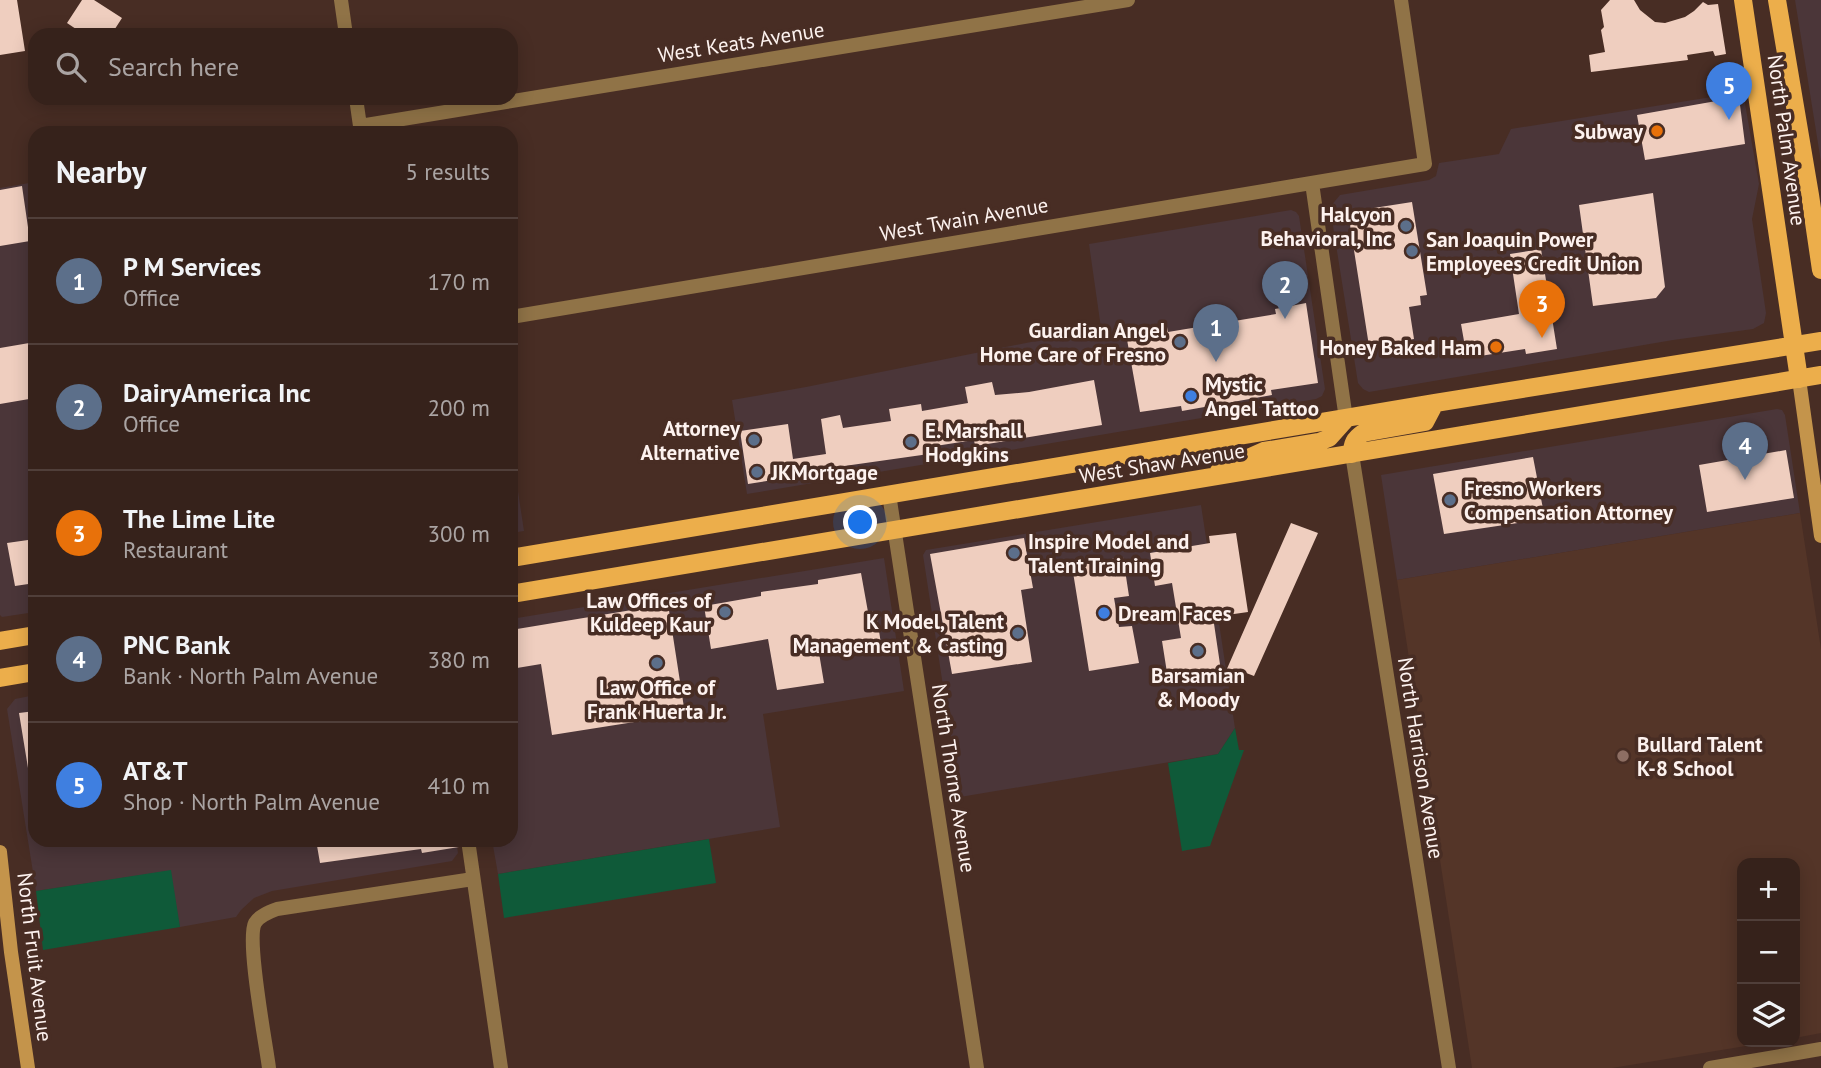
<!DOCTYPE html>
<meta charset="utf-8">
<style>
:root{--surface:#36221b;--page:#3d2a24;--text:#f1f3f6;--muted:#aaa4a3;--line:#503f3a;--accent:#3cd4a3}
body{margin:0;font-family:"PT Sans",sans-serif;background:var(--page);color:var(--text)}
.controls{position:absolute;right:21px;bottom:21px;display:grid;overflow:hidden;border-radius:14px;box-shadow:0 4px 18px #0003}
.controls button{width:63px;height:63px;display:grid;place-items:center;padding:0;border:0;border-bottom:2px solid var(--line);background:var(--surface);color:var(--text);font:35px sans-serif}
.you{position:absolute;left:861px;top:523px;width:24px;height:24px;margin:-18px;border:5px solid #fff;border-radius:50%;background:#1a73e8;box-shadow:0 0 0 10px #1a73e833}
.badge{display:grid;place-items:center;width:46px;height:46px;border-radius:50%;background:var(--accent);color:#fff;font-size:23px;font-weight:700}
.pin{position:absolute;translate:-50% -58px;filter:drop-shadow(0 2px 4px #0008)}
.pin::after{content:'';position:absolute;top:37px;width:24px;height:21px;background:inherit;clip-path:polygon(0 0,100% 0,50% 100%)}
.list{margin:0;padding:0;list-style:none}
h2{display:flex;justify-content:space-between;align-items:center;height:91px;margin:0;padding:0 28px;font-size:30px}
h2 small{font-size:23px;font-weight:400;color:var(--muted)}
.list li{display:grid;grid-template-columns:46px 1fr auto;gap:21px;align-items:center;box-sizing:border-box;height:126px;padding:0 28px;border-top:2px solid var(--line)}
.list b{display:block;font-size:26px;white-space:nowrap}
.list p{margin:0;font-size:23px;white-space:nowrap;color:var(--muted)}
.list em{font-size:23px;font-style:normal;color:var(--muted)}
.icon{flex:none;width:38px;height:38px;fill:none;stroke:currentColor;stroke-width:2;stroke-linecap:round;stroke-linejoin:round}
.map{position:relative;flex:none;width:1821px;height:1068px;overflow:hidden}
.search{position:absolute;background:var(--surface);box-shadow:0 4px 18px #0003;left:28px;top:28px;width:490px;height:77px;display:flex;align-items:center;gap:18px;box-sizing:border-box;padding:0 24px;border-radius:21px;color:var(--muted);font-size:26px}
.panel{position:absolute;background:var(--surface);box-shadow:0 4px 18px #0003;left:28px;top:126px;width:490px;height:721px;border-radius:21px}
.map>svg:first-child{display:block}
</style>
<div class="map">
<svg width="1821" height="1068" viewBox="0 0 1821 1068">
<rect width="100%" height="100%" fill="#482d24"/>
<!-- commercial -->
<path fill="#4b3639" d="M1795 0H1821V162Z
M1743 92 1759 184 1752 219 1766 313 1764 323 1753 329 1673 340 1369 392 1363 389 1358 383 1330 207 1340 195 1429 180 1436 176 1439 163 1499 154 1511 129Z
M35 182V612L2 617 0 615V188Z
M1291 210 1296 212 1299 216 1325 389 1322 396 1316 399 747 494 732 400 806 387 1101 328 1089 244Z
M1777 409 1782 410 1785 415 1800 513 1397 580 1381 475Z
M511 445 524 531 511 533Z
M1201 505 1235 728 1218 754 960 797 923 555 926 550Z
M884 558 904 691 763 714 780 827 498 874 492 840H511V619Z
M35 695V840H456L458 853 452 861 272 891 254 898 241 910 236 917 180 927 168 871 36 891 7 709 15 699Z"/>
<!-- built -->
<path fill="#543528" d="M1800 513 1821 649V1033L1795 1038V863H1742V1042H1770L1612 1068H1472L1397 580Z"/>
<!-- green -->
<path fill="#0f5a39" d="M1235 728 1239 750H1244L1210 846 1182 851 1168 763 1218 754Z
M709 839 716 883 504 918 498 874Z
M171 870 180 927 43 950 36 891Z"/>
<!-- building -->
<path fill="#efcebf" d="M0 0H17L25 51 0 55Z
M82 0H94L122 18 111 35H85L67 23Z
M1610 0H1634L1640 10 1655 22 1665 23 1685 17 1694 11 1703 2 1708 5 1718 4 1726 54 1715 56 1713 51 1687 55 1688 60 1591 72 1589 55 1605 52 1601 30 1604 27 1601 10Z
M1739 97 1745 144 1645 160 1637 115Z
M22 186 30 241 0 246V190Z
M1653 193 1665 287 1656 298 1593 306 1579 205Z
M1412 202 1427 295 1420 296 1421 305 1409 307 1414 339 1369 346 1348 212Z
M1541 249 1557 349 1526 354 1525 349 1467 358 1461 324 1519 314 1510 254Z
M1306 303 1318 383 1271 390 1272 395 1182 411 1181 406 1140 412 1126 334 1167 327 1168 332 1276 314 1275 309Z
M35 342V398L0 404V348Z
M1094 380 1102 425 975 446 974 440 929 447V454L809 471 810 474 748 484 740 431 788 424 793 459 826 454 821 419 840 415 843 428 891 421 889 409 921 404 922 411 968 403 965 387 992 382 995 395 1029 392Z
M1786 450 1794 498 1707 512 1699 465Z
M1533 457 1545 519 1444 534 1433 474Z
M1291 523 1318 533 1254 676 1236 669 1226 671Z
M1236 533 1248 612 1213 617 1221 671 1168 679 1162 641 1181 638 1172 583 1155 586 1150 553 1210 543 1209 536Z
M1024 538 1033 588 1021 590 1032 662 952 674 930 554Z
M35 539V583L15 586 7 543Z
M1123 557 1129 596 1114 598 1119 627 1132 626 1139 663 1089 671 1072 566Z
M861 573 868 612 876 611 881 644 819 653 824 683 777 690 768 639 711 649 704 606 761 596V592L818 584V580Z
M668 604 685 714 552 735 541 664 511 669V630Z
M35 711V767L28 768 19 713Z
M316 840H458L459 847 422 853 421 849 320 863Z"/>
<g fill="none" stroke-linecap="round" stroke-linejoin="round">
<!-- street -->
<path stroke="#907347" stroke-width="14" d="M341 0 346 35
M356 98 361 133
M360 126 1128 0
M1312 183 1346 419
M511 317 1425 164 1401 0
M1352 454 1449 1068
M889 494 977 1068
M468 840 501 1068
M269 1068C266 1044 246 940 255 923 259 916 269 912 277 909L473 879
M1710 1068 1821 1049"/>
<!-- secondary -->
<path stroke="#c4944b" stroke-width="14" d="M1799 379 1821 536
M0 852 11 952 28 1068"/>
<!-- primary -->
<path stroke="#ecae4b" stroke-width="18" d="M1743 0 1799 379
M1777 0 1810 195 1821 270
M1352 454C1352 444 1354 439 1363 433L1425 422 1435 403
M1219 471 1264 451 1319 442 1329 438 1346 419
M511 558 1435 403 1821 341
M511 594 1821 375
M0 641 35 635
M0 678 35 672"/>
</g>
<!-- markers -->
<g fill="#e8710a" stroke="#482d24" stroke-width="2.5">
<circle cx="1657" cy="131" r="7"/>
<circle cx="1496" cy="347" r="7"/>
</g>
<g fill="#5c6f8a" stroke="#482d24" stroke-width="2.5">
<circle cx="1406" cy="226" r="7"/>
<circle cx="1412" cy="251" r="7"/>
<circle cx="1180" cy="342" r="7"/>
<circle cx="754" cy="440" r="7"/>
<circle cx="911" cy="442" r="7"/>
<circle cx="757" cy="472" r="7"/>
<circle cx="1450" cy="500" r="7"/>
<circle cx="1014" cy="553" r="7"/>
<circle cx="725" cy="612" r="7"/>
<circle cx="1018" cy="633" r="7"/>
<circle cx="1198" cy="651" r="7"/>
<circle cx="657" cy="663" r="7"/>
</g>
<g fill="#3f7fe0" stroke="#482d24" stroke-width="2.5">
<circle cx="1191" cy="396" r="7"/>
<circle cx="1104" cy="613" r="7"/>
</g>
<circle fill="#8d6e63" stroke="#482d24" stroke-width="2.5" cx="1623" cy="756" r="7"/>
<g text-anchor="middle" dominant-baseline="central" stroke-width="7" stroke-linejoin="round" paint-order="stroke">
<!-- street labels -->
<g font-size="21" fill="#fdf2ef" stroke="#482d24">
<text transform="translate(741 42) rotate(-9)">West Keats Avenue</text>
<text transform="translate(1787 140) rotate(82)">North Palm Avenue</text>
<text transform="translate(964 219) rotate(-10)">West Twain Avenue</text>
<text transform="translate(1162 463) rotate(-9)">West Shaw Avenue</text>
<text transform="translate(1421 758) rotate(81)">North Harrison Avenue</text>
<text transform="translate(954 778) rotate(81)">North Thorne Avenue</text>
<text transform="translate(35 957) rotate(83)">North Fruit Avenue</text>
</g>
<!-- poi labels -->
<g font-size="21" font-weight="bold" fill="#fdf2ef" stroke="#482d24" text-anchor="start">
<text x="1643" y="131" text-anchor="end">Subway</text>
<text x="1392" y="214" text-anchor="end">Halcyon<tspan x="1392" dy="24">Behavioral, Inc</tspan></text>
<text x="1426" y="239">San Joaquin Power<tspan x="1426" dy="24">Employees Credit Union</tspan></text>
<text x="1166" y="330" text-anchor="end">Guardian Angel<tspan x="1166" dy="24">Home Care of Fresno</tspan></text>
<text x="1482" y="347" text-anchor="end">Honey Baked Ham</text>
<text x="1205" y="384">Mystic<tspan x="1205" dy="24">Angel Tattoo</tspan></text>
<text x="740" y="428" text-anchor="end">Attorney<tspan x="740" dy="24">Alternative</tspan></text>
<text x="925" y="430">E. Marshall<tspan x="925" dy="24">Hodgkins</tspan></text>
<text x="771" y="472">JKMortgage</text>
<text x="1464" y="488">Fresno Workers<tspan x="1464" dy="24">Compensation Attorney</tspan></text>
<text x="1028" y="541">Inspire Model and<tspan x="1028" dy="24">Talent Training</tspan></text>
<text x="711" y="600" text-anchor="end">Law Offices of<tspan x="711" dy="24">Kuldeep Kaur</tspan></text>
<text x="1118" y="613">Dream Faces</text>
<text x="1004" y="621" text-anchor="end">K Model, Talent<tspan x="1004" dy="24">Management &amp; Casting</tspan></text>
<text x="1198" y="675" text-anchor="middle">Barsamian<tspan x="1198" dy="24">&amp; Moody</tspan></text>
<text x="657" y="687" text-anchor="middle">Law Office of<tspan x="657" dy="24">Frank Huerta Jr.</tspan></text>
<text x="1637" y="744">Bullard Talent<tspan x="1637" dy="24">K-8 School</tspan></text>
</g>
</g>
</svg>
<div class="controls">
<button>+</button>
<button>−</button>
<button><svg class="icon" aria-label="layers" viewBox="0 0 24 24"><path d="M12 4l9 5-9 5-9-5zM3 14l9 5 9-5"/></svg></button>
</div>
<div class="you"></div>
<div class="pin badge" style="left:1216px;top:362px;background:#5c6f8a">1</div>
<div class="pin badge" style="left:1285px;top:319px;background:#5c6f8a">2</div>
<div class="pin badge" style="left:1542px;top:338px;background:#e8710a">3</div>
<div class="pin badge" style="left:1745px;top:480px;background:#5c6f8a">4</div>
<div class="pin badge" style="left:1729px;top:120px;background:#3f7fe0">5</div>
<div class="search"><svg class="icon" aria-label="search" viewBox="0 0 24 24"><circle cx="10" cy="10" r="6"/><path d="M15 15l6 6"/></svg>Search here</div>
<section class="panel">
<h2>Nearby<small>5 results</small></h2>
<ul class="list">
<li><span class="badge" style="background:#5c6f8a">1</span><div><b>P M Services</b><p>Office</p></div><em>170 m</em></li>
<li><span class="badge" style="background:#5c6f8a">2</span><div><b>DairyAmerica Inc</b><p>Office</p></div><em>200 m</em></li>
<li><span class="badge" style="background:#e8710a">3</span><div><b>The Lime Lite</b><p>Restaurant</p></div><em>300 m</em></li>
<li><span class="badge" style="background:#5c6f8a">4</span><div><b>PNC Bank</b><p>Bank · North Palm Avenue</p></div><em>380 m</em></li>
<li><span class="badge" style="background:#3f7fe0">5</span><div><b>AT&amp;T</b><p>Shop · North Palm Avenue</p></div><em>410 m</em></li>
</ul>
</section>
</div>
